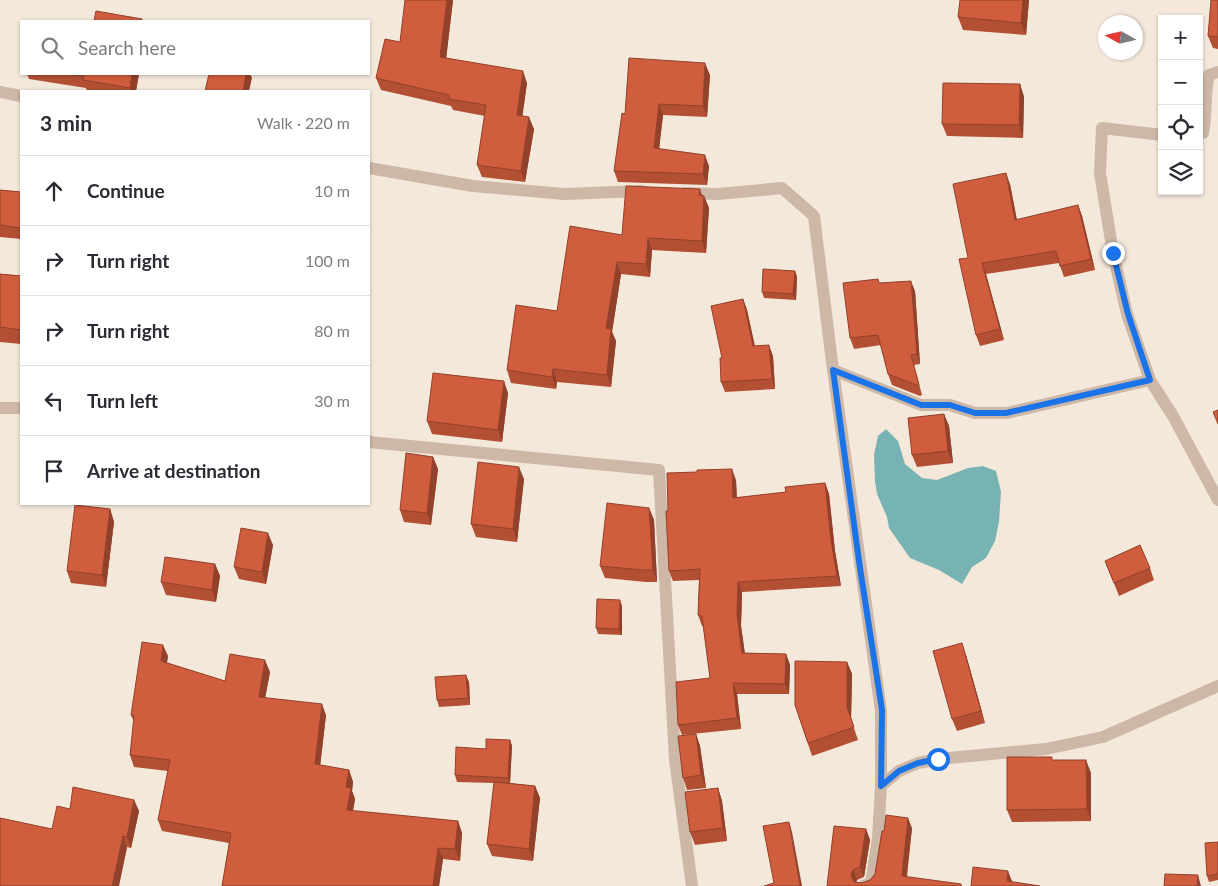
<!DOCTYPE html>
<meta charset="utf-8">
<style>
:root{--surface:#fff;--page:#f7f7f7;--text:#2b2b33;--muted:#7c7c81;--line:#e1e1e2}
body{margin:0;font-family:Lato,sans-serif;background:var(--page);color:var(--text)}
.controls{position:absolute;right:15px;top:15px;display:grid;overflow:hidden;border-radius:0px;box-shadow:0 1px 4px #0004}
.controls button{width:45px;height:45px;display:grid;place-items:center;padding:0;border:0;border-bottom:1px solid var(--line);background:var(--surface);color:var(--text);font:25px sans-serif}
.compass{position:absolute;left:1098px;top:15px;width:45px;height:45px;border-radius:50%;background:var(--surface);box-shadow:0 1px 4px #0004;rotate:278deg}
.stop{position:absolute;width:15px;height:15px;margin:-11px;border:4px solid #1a73e8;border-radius:50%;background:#fff}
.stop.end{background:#1a73e8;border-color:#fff;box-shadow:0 1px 5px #0008}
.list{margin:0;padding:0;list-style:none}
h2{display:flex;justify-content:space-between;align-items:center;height:65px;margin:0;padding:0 20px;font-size:21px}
h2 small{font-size:16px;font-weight:400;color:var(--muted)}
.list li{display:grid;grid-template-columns:32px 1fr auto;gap:15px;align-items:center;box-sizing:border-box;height:70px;padding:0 20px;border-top:1px solid var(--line)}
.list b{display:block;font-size:19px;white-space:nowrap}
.list em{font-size:16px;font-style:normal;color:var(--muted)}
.icon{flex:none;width:28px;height:28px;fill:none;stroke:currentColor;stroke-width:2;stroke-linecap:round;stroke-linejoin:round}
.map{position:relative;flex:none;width:1218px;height:886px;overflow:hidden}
.search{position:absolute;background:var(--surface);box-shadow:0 1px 4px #0004;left:20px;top:20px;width:350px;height:55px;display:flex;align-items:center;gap:12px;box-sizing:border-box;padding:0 18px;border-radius:0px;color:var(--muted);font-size:19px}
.panel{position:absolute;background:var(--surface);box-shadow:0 1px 4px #0004;left:20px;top:90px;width:350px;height:415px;border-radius:0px}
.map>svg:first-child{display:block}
</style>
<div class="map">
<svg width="1218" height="886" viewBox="0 0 1218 886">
<rect width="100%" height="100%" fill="#f4e8db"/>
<!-- water -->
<path fill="#78b3b4" d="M886 429 898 441 905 464 922 478 937 480 968 468 983 466 996 471 1001 492 999 522 995 541 986 558 972 567 962 584 939 570 910 558 889 528 887 517 877 494 875 481 874 455 878 436Z"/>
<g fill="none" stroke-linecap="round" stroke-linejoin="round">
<!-- minor -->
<path stroke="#cdb7a6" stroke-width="12" d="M0 92 21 96
M1199 134 1203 133C1207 113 1204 94 1209 75L1218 72
M369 168 473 186 564 194 642 191
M684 193 718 194 782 188 814 216 833 370 881 711V786
M833 370 921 405H950L975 413H1007L1150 380 1127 314 1113 253 1100 173 1102 128 1162 135
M1150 380 1173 416 1218 500
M0 408H21
M369 442 659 470 675 760 692 886
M863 886 871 883 878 838 881 786 899 771 918 763 938 759 1046 749 1103 737 1218 686"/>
</g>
<!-- wall -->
<path fill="#b35034" d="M405 0H453L446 58 527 83 522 116 534 129 525 182 482 177 477 165 485 116 453 110 451 106 381 90 376 78 400 42Z
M1029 0 1026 35 963 30 958 17Z
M1218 0V49L1213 48 1208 36Z
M27 74H139L136 91H87L86 88 29 79Z
M710 75 707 117 663 115 659 148 709 166 707 185 618 182 614 171 625 114Z
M1020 84 1024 97 1023 138 947 136 942 124Z
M1010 184 1017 220 1078 205 1082 216 1095 270 1064 277 1059 263 986 274 1004 340 980 346 976 335 968 258Z
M0 190 21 192V239L0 237Z
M704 196 709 208 706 253 652 250 650 277 621 274 612 332 616 341 611 387 557 382 556 389 511 383 507 370 622 235Z
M795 271 797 277 796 300 764 298 762 292Z
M0 274 21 276V344L0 342Z
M880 283 915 291 920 364 914 365 922 395 920 396 892 385 888 374 881 345 854 349 850 338Z
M743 299 747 310 755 346 773 356 775 389 725 392 721 382 722 358Z
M508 393 502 442 432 434 427 421Z
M944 414 949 426 953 463 917 467 912 455Z
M433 457 438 469 431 525 404 522 400 510Z
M524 479 517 542 476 537 471 524Z
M736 480 737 498 786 492 825 483 829 494 835 551 841 586 742 592 741 626 745 653 786 654 790 665 789 694H737L741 729 682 735 678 725 710 678 703 626H702L698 615 699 580 673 581 669 571 668 511Z
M649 508 654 520 657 582H646L605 578 600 566Z
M110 509 114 522 106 587 71 583 67 571Z
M273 545 266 584 239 579 234 567Z
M1105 561 1150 568 1154 580 1119 596Z
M215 564 220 576 216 602 166 595 161 582Z
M622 606V635L598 634 596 628Z
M966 655 985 723 957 731 952 719Z
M168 656 167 663 225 681 270 672 265 698 326 715 320 765 349 770 353 782 352 791 355 799 353 811 458 821 462 833 460 861 443 859 439 886H222L229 843 162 831 158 820 168 771 134 767 130 755 134 722 131 715Z
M847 662 852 674 851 720 858 740 812 756 795 705Z
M469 682 470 705 439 707 437 700Z
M696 734 700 746 706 788 687 790 683 778Z
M510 740 512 746 510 783 535 786 540 798 533 861 492 856 487 844 494 783 457 782 455 775 486 749Z
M1053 760 1091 773V821L1012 822 1007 810Z
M718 788 722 801 727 841 695 845 690 832Z
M134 800 139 811 131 848 52 829 70 809Z
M912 828 907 877 961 884 962 886H827L866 829 870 840 864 877 857 880 856 882 862 883 870 880 875 874 884 831Z
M1218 842V880L1209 882 1207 876Z"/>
<!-- shaded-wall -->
<path fill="#92412b" d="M447 0H453L445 69 440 57Z
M1023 0H1029L1026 35 1021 23Z
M705 63 710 75 707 117 703 106Z
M523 71 527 83 521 127 517 115Z
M132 74H139L136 91H131L130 88Z
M246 74H250L252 78 249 91H243Z
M1020 84 1024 97 1023 138 1019 125Z
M659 104 663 115 658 159 654 148Z
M529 117 534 129 525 182 521 171Z
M705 155 709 166 707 185 703 174Z
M1006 173 1010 184 1019 232 1015 220Z
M700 189 704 201V196L709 208 706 253 702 241 699 195Z
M1078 205 1082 216 1095 270 1091 259Z
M648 238 652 250 650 277 646 264Z
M617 262 621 274 612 332 616 341 611 387 607 375 606 328Z
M982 263 986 274 1004 340 1000 329Z
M795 271 797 277 796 300 793 294Z
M911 281 915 291 920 364 917 354Z
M743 299 747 310 757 357 753 346Z
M769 345 773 356 775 389 772 379Z
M553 369 557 382 556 389 552 377Z
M504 381 508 393 502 442 498 430Z
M944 414 949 426 953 463 948 451Z
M433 457 438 469 431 525 427 513Z
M519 467 524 479 517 542 513 529Z
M732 469 736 480 737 509 733 498Z
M825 483 829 494 835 551 841 586 837 576 831 540Z
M649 508 654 520 657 582 653 570Z
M110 509 114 522 106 587 102 575Z
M268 533 273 545 266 584 262 572Z
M215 564 220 576 216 602 212 590Z
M738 582 742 592 741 626 746 664 742 653 737 615Z
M620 600 622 606V635L619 629Z
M962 643 966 655 985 723 981 711Z
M163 645 168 656 165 672 161 661Z
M786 654 790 665 789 694 785 684Z
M265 660 270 672 263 709 259 697Z
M847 662 852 674 851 720 858 740 847 707Z
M466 675 469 682 470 705 468 698Z
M733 683 737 694 741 729 737 718Z
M322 704 326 715 319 776 315 764Z
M696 734 700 746 706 788 701 775Z
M510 740 512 746 510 784 508 778Z
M1086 760 1091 773V821L1087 809Z
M349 770 353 782 352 791 355 799 351 822 347 810 346 787Z
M535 786 540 798 533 861 529 849Z
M718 788 722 801 727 841 723 828Z
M134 800 139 811 131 848 127 837Z
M908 818 912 828 905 886 902 876Z
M458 821 462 833 460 861 455 849Z
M789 822 792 832 802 886H800Z
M866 829 870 840 864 877 860 867Z
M123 836 127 848 119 886H112Z
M438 848 443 859 439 886H433Z
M853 870 857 880 855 885 851 875Z
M1008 871 1012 881 1011 886 1007 881Z
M1198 875 1201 886H1197Z"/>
<!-- building -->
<path fill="#d05d3d" stroke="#92412b" d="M405 0H447L440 57 523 71 517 115 529 117 521 171 477 165 486 105 449 99V95L376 78 385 39 400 42Z
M960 0H1023L1021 23 958 17Z
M1211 0H1218V37L1208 36Z
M96 11 142 19V21H94Z
M629 58 705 63 703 106 659 104 654 148 705 155 703 174 614 171 622 113 625 114Z
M68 74H132L130 88 83 80 84 76Z
M209 74H246L243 91H205Z
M943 83 1020 84 1019 125 942 124Z
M1006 173 1015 220 1078 205 1091 259 1060 266 1056 251 982 263 1000 329 976 335 959 259 968 258 953 184Z
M626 186 700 189 699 195 704 196 702 241 648 238 646 264 617 262 606 328 611 329 607 375 553 369 552 377 507 370 516 305 557 311 570 226 622 235Z
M0 190 21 192V228L0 225Z
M763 269 795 271 793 294 762 292Z
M0 274 21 276V330L0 327Z
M878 279 879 283 911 281 917 354 911 355 919 385H916L888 374 878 335 850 338 843 283Z
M743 299 753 346 769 345 772 379 721 382 720 358H722L711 306Z
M433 373 504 381 498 430 427 421Z
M1218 410V424L1213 412Z
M944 414 948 451 912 455 908 418Z
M406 453 433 457 427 513 400 510Z
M478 462 519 467 513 529 471 524Z
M732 469 733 498 786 492 785 487 825 483 831 540 837 576 738 582 737 615 742 653 786 654 785 684 733 683 737 718 678 725 676 682 710 678 702 616 698 615 700 569 669 571 666 511H668L667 473 697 472V470Z
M607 503 649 508 653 570H642L600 566Z
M75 505 110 509 102 575 67 571Z
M241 528 268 533 262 572 234 567Z
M1140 545 1150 568 1114 583 1105 561Z
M165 557 215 564 212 590 161 582Z
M597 599 620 600 619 629 596 628Z
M142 642 163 645 161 661 225 681 230 654 265 660 259 697 322 704 315 764 349 770 346 787 351 788 347 810 458 821 455 849 438 848 433 886H222L231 833 158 820 170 760 130 755 134 716 131 715Z
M962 643 981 711 952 719 933 651Z
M795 661 847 662V707L854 727 808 743 795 705Z
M466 675 468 698 437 700 435 677Z
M696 734 701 775 683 778 678 736Z
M486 739 510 740 508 778 455 775 456 747 486 749Z
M1007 757H1052V760H1086L1087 809 1007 810Z
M494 782 535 786 529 849 487 844Z
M73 787 134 800 127 837 123 836 112 886H0V818L52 829 57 806 70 809Z
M718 788 723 828 690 832 685 792Z
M886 815 908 818 902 876 961 884V886H827L834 826 866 829 860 867 853 870 851 875 854 882 862 883 870 880 875 874 882 831H884Z
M789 822 800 886H764L774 883 763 826Z
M1218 842V874L1207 876 1205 843Z
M973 867 1008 871 1007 881 1040 886H971Z
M1165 874 1198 875 1197 886H1164Z"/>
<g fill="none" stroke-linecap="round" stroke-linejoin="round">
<!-- route -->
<path stroke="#1a73e8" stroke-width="6" d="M938 759 918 763 899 771 881 786 882 710 860 568 833 370 921 405H950L975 413H1006L1150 380 1128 314 1113 253"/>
</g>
</svg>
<div class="controls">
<button>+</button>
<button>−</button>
<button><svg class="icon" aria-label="locate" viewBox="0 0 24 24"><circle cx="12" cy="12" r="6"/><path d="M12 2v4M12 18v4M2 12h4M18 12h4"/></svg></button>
<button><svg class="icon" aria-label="layers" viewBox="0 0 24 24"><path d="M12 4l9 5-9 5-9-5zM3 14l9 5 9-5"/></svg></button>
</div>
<svg class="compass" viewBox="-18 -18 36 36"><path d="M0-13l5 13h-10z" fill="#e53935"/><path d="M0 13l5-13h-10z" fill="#7c7c81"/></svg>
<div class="stop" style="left:938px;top:759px"></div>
<div class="stop end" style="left:1113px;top:253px"></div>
<div class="search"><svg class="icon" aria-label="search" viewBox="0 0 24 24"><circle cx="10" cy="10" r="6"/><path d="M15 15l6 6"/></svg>Search here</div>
<section class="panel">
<h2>3 min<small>Walk · 220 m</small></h2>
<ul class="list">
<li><svg class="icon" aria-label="ahead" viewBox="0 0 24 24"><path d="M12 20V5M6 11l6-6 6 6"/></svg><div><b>Continue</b></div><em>10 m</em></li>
<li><svg class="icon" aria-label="right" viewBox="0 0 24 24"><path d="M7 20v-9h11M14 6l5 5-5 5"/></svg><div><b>Turn right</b></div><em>100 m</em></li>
<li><svg class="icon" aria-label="right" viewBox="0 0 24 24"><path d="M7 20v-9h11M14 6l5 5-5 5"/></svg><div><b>Turn right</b></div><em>80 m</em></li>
<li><svg class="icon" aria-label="left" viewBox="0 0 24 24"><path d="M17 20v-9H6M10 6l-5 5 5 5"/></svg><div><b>Turn left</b></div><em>30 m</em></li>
<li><svg class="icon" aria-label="arrive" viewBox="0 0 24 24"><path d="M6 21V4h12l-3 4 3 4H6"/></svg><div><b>Arrive at destination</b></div></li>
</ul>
</section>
</div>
